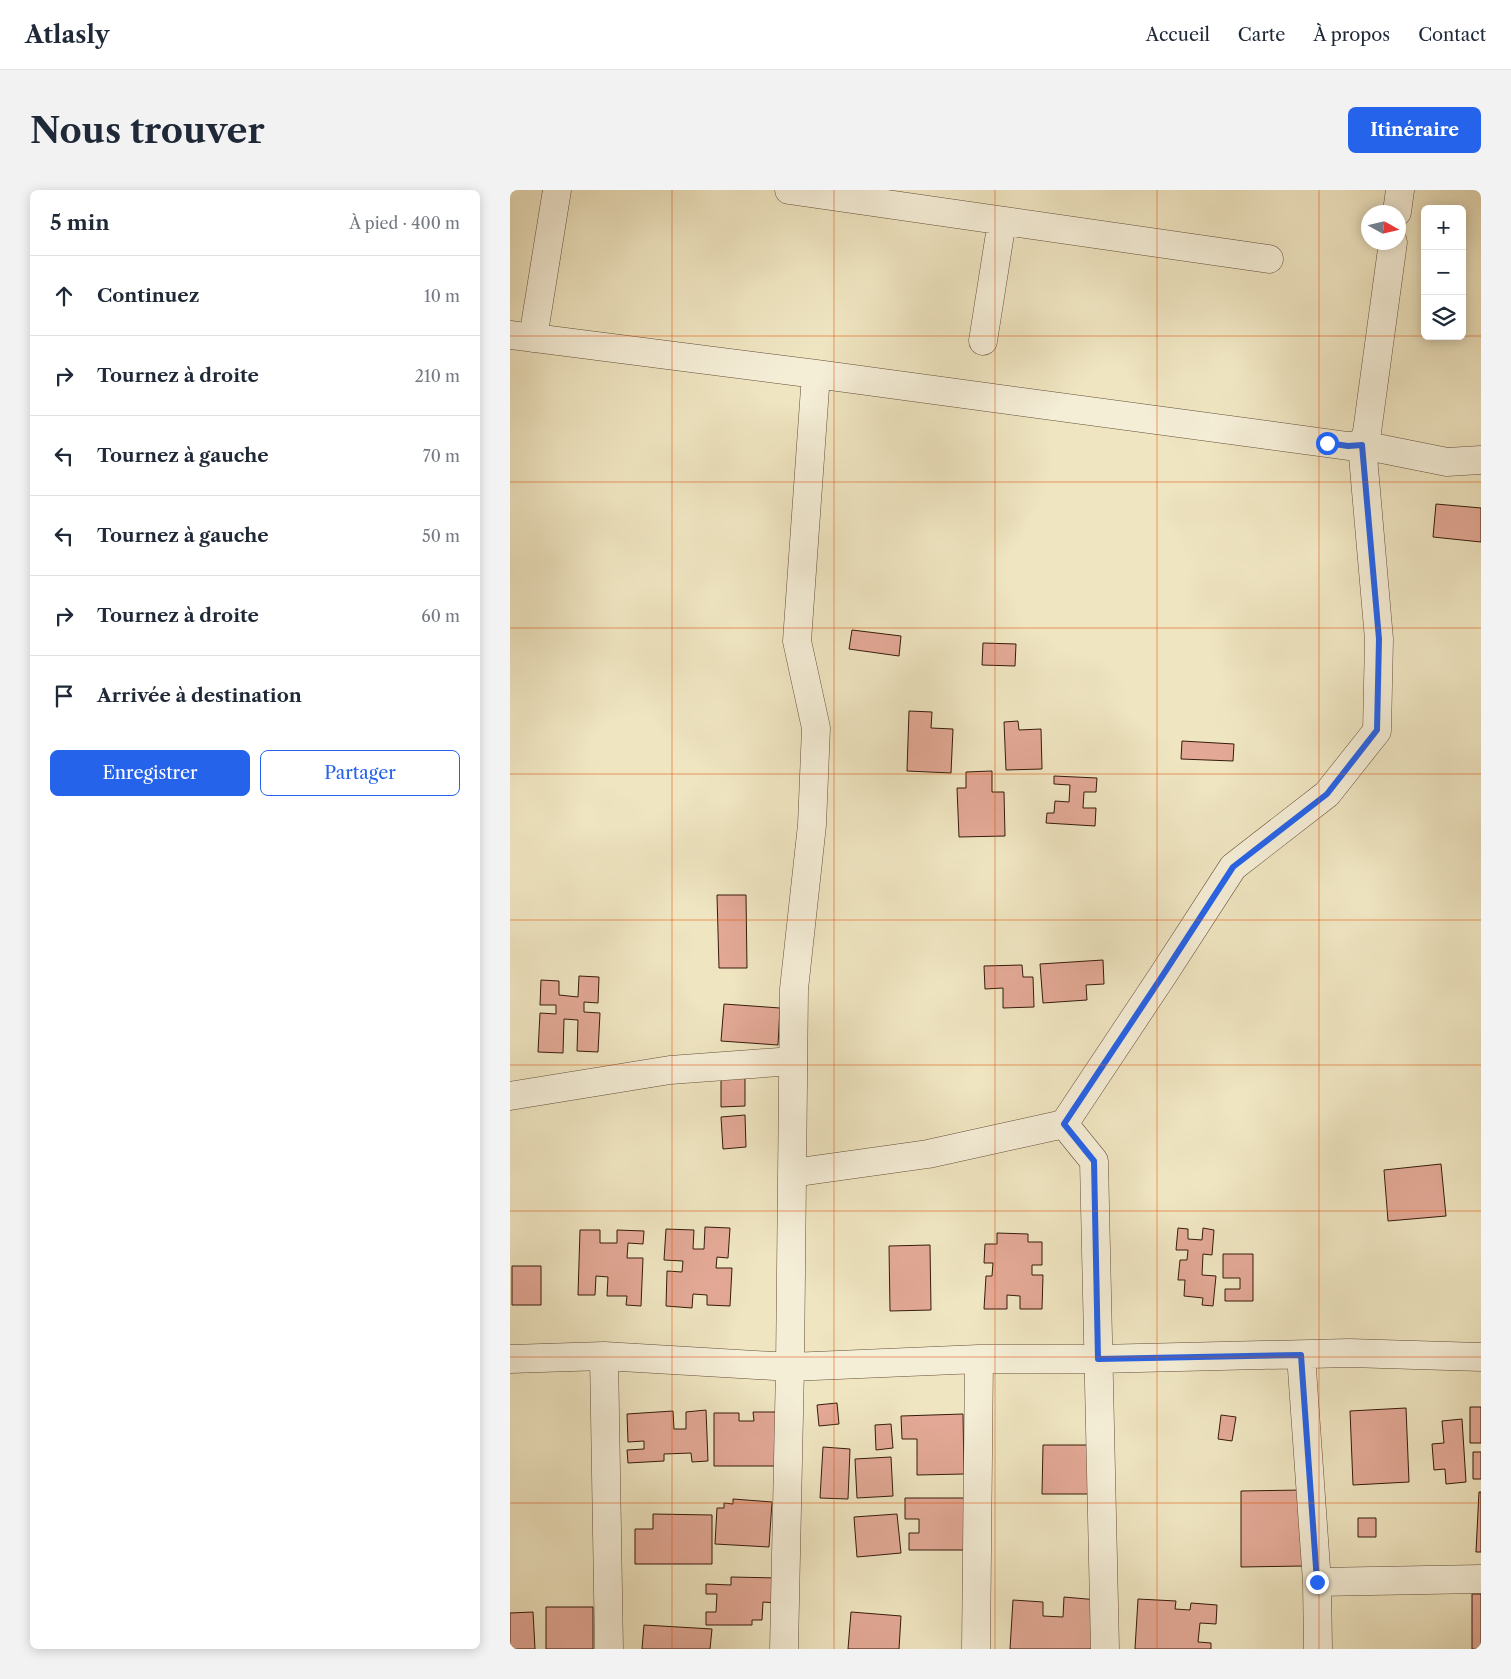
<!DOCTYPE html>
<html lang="fr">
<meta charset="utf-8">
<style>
:root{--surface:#fff;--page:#f2f2f3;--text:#1f2937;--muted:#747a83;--line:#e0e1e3;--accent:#2563eb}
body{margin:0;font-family:"Libre Caslon Text",serif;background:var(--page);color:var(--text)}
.controls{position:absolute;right:15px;top:15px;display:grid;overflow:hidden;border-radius:8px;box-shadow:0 2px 12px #0003}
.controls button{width:45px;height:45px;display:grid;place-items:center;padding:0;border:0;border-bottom:1px solid var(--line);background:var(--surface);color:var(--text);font:25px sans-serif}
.compass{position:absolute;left:851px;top:15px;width:45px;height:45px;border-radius:50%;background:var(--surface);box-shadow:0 2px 12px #0003;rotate:98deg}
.stop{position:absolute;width:15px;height:15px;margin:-11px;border:4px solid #2563eb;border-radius:50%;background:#fff}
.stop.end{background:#2563eb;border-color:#fff;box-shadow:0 1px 5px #0008}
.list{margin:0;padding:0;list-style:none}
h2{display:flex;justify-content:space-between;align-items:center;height:65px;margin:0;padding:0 20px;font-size:21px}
h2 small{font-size:16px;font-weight:400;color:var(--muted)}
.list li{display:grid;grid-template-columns:32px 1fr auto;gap:15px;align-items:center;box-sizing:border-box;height:80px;padding:0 20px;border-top:1px solid var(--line)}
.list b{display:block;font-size:19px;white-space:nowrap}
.list em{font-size:16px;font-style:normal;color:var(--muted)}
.actions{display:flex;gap:10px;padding:15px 20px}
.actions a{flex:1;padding:11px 0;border:1px solid var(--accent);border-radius:8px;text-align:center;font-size:18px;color:var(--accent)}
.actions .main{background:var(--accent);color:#fff}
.icon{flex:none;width:28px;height:28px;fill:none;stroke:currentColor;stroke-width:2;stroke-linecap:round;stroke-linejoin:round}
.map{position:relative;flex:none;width:971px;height:1459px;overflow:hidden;border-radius:8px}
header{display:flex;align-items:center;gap:30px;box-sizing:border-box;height:70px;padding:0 25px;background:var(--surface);border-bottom:1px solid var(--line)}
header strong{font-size:24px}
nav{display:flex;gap:28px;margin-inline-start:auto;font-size:18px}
.intro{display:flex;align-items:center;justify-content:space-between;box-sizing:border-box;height:120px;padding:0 30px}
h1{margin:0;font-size:35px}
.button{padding:12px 22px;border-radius:8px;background:var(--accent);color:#fff;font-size:18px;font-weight:700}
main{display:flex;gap:30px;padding:0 30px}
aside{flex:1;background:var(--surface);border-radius:8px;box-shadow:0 2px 12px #0003}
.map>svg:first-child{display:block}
</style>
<header>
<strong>Atlasly</strong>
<nav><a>Accueil</a><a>Carte</a><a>À propos</a><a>Contact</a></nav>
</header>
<div class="intro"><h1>Nous trouver</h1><a class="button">Itinéraire</a></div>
<main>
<aside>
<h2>5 min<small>À pied · 400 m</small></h2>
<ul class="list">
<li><svg class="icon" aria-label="ahead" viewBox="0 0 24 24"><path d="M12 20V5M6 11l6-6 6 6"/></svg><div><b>Continuez</b></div><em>10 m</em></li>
<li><svg class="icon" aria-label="right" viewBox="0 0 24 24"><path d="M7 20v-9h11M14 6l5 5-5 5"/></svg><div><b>Tournez à droite</b></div><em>210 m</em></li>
<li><svg class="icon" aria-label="left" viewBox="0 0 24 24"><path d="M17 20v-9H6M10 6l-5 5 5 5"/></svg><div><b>Tournez à gauche</b></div><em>70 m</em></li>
<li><svg class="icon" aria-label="left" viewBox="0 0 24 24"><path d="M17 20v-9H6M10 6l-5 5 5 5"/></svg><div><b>Tournez à gauche</b></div><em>50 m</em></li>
<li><svg class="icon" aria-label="right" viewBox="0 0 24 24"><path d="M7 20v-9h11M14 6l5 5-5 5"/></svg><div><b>Tournez à droite</b></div><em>60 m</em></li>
<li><svg class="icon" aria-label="arrive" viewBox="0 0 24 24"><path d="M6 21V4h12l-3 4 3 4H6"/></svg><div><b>Arrivée à destination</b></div></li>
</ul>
<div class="actions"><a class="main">Enregistrer</a><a>Partager</a></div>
</aside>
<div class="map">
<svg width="971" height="1459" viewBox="0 0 971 1459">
<rect width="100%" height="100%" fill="#efe5c1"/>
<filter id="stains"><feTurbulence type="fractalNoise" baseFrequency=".004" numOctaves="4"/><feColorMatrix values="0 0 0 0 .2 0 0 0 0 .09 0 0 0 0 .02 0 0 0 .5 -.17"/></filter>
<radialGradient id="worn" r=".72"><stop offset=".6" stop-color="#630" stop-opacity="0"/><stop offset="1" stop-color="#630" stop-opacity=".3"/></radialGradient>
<!-- building -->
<path fill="#e3a996" stroke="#361b0a" d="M926 314 971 318V352L923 347Z
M342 440 391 446 389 466 339 459Z
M473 453 506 454 505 476 472 475Z
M399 521 422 522 421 538 443 539 441 583 397 581Z
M508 531 509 540 531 539 532 579 496 580 494 532Z
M672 551 724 554 723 571 671 569Z
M482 581V602H494L495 646 449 647 447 598H456V582Z
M544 586 587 588 586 602H574L573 618H586L585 636 536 633 537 623H544L545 611 559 612 560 595 544 594Z
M207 705H236L237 778H209Z
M593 770 594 794 576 795 577 810 533 813 530 774Z
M512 775 513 787H523L524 817 493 818V798L475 799 474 776Z
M69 786 89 787 88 813 74 812V822L90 823 88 862 67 861 68 830 54 829 53 863 28 862 30 823 46 824V815H30L31 790 49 791V805L68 807Z
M214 814 270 818 268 855 211 851Z
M211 881H235V916L211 917Z
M235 925 236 957 213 959 211 927Z
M931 974 936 1026 878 1031 874 980Z
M195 1037 220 1038 218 1068 207 1067 206 1078H222L220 1116 197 1115V1105L183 1104 182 1118 156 1116 157 1081 172 1082 173 1071 154 1070 156 1039 184 1040 183 1059H194Z
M668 1038 678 1039V1049L692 1050 693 1038 704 1040 702 1065 693 1064 692 1085 706 1086 703 1116 692 1115 693 1108 674 1106 675 1090H668L670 1070H677L678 1060H666Z
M70 1040H90V1053H107V1040L134 1041 133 1054 118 1053 117 1068H133L131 1116 116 1115 117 1106H97L98 1087 86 1086 85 1105H68Z
M487 1043 518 1044V1052H532V1075H522V1085H533L532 1119H510V1106L497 1105V1119H474L476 1086H482L483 1073H474L475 1054H487Z
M420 1055 421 1120 380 1121 379 1056Z
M713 1064H743V1111H715V1099H730V1088H713Z
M2 1076H31V1115H2Z
M327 1213 329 1234 309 1236 307 1215Z
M960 1217H971V1253H960Z
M896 1218 899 1292 843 1295 840 1221Z
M196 1220 198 1271 182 1272 181 1263 154 1264V1271L118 1273 117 1260 134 1259V1251L118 1252 117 1224 163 1221 164 1239H176V1222Z
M243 1222H268V1276H204V1223H229V1231H244Z
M453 1224 454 1284 407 1285V1249H392L391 1226Z
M711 1225 726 1227 722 1251 708 1249Z
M952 1229 956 1292 936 1294 935 1279 924 1280 922 1254 934 1253 932 1231Z
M381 1234 383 1258 366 1260 365 1235Z
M533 1255H586L585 1304H532Z
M313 1257 340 1259 338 1309 310 1308Z
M963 1262H971V1289H963Z
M381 1267 383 1306 347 1308 345 1269Z
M793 1300 794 1376 731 1377V1301Z
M969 1302H971V1362H966Z
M395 1308H464V1360H399V1343H409V1329H395Z
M223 1309 262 1312 259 1357 205 1354 207 1318H214V1313L223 1314Z
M143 1324 202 1325V1374H125V1339H143Z
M387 1324 391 1363 347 1367 344 1327Z
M848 1328H866V1347H848Z
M221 1387 268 1388 267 1413 253 1412 252 1430H242V1435H196V1422H206L207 1404H196V1394L221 1395Z
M962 1404H971V1459H962Z
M554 1407 588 1410 584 1459H500L503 1410 533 1412V1426L553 1427Z
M628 1409 666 1411 665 1419 680 1420 681 1413 707 1415 706 1434 690 1433 688 1452 701 1453V1459H625Z
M36 1417H83V1459H36Z
M23 1422 25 1459H0V1423Z
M341 1422 391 1426 389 1459H338Z
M134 1435 202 1439 200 1459H132Z"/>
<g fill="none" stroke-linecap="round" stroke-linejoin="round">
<!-- minor casing -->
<g stroke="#644e38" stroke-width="29">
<path id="minor" d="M279 0 759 69
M887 22 890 0
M0 145 306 184 838 256 852 255 857 242 883 52
M23 148 47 0
M473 151 492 31
M0 906 160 880 283 871
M554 934 584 971 595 1459
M282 983 418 964 554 934 653 785 723 677 817 604 867 541 869 449 852 255 937 272 971 270
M791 1165 807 1392 808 1459
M94 1166 99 1459
M0 1169 94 1166 280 1177 469 1169H588L839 1163 971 1167
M807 1392 971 1389
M274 1459 280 1177 284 799 302 635 306 538 287 451 306 184
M466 1459 469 1169"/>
</g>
<!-- minor -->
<use href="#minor" stroke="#f5eed7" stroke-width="28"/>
</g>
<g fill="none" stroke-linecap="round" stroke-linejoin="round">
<!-- route -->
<path stroke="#2563eb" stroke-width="6" d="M807 1392 791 1165 588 1169 584 971 554 934 653 785 723 677 817 604 867 540 869 449 852 255 838 256 817 253"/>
</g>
<!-- grid -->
<path fill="none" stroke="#df560c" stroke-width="1" stroke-opacity="0.55" d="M162 0V1459M324 0V1459M485 0V1459M647 0V1459M809 0V1459M0 146H915M952 146H971M0 292H971M0 438H971M0 584H971M0 730H971M0 875H971M0 1021H971M0 1167H971M0 1313H971"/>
<rect width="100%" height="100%" filter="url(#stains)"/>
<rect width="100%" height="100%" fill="url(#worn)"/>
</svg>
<div class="controls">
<button>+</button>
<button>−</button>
<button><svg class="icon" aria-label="layers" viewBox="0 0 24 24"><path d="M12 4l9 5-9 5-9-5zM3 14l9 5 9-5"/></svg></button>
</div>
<svg class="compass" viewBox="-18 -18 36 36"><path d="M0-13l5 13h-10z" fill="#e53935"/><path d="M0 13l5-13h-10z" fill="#747a83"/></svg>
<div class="stop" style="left:817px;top:253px"></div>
<div class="stop end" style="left:807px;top:1392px"></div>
</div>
</main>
